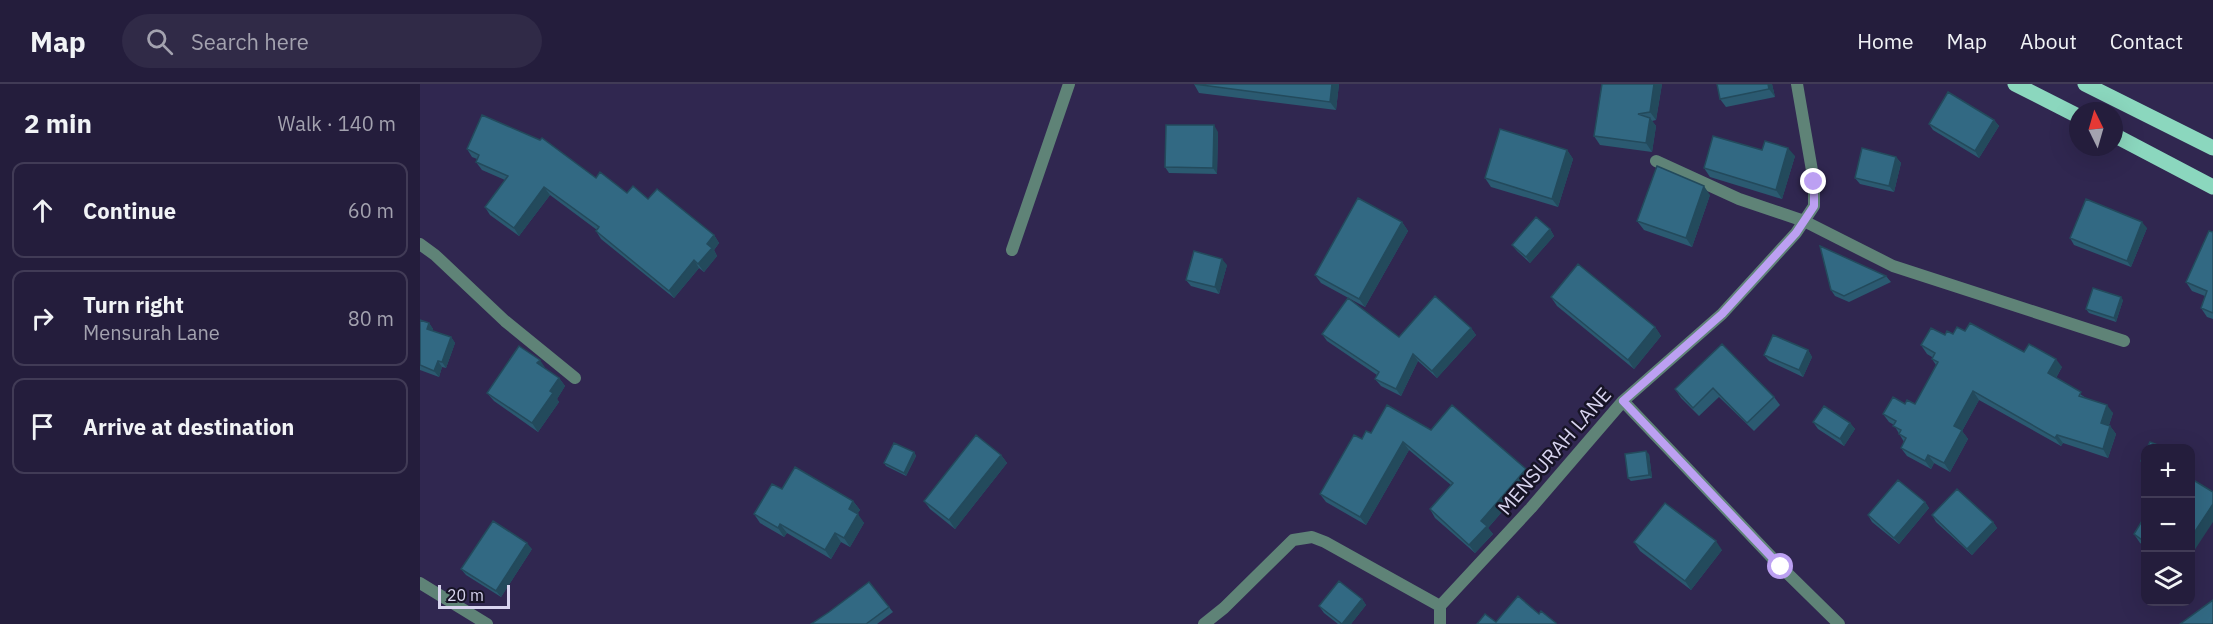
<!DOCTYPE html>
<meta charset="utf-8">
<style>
:root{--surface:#241d3c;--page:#302a47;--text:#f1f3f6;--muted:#a3a2af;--line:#413b56}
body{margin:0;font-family:"IBM Plex Sans",sans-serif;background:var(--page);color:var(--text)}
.controls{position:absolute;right:18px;bottom:18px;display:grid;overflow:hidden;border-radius:12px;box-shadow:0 6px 24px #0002}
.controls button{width:54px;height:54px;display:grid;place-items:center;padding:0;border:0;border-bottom:2px solid var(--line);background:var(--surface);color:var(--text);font:30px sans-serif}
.compass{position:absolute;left:1649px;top:18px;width:54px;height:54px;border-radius:50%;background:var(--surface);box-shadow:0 6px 24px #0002;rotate:355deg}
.scale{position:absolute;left:18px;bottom:15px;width:72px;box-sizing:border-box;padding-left:6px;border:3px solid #d8d4ef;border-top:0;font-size:16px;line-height:21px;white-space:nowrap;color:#d8d4ef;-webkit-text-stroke:4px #171426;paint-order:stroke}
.stop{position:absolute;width:18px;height:18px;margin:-14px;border:4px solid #bca0f2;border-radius:50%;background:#fff}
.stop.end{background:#bca0f2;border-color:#fff;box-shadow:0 2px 6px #0008}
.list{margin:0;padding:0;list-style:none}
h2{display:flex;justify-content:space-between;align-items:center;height:78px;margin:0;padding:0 24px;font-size:26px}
h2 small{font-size:20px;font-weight:400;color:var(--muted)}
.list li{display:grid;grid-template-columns:39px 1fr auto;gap:18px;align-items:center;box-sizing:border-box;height:96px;margin:0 12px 12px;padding:0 12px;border:2px solid var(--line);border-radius:12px}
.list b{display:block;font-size:22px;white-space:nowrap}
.list p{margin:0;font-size:20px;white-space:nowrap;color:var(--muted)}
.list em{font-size:20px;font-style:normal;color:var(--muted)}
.icon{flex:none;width:33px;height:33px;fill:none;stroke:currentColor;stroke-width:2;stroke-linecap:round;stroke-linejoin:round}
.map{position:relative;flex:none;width:1793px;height:540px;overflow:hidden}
header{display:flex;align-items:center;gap:36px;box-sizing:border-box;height:84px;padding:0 30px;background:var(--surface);border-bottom:2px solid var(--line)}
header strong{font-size:28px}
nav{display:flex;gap:33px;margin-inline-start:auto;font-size:21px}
.search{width:420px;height:54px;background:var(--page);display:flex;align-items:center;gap:15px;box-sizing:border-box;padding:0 21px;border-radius:33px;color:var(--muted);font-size:22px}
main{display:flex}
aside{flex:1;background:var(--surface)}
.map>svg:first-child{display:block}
</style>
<header>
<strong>Map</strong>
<div class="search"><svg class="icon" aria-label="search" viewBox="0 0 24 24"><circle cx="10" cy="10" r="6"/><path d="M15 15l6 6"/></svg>Search here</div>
<nav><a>Home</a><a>Map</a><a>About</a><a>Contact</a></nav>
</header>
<main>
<aside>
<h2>2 min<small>Walk · 140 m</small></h2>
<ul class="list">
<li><svg class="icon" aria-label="ahead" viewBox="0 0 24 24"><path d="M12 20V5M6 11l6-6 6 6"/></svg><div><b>Continue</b></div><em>60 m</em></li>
<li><svg class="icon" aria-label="right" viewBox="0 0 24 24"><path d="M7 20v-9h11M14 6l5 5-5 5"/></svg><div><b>Turn right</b><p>Mensurah Lane</p></div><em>80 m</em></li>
<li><svg class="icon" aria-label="arrive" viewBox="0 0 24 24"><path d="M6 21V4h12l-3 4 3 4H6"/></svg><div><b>Arrive at destination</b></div></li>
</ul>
</aside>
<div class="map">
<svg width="1793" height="540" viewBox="0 0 1793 540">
<rect width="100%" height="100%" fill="#302750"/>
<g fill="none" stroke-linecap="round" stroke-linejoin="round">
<!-- minor -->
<path stroke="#5f8377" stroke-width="12" d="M1236 77 1319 115 1384 137 1473 182 1704 257
M0 160 15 171 85 237 155 294
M592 166 649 0
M1203 317 1361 483 1419 540
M0 499 67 540
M1020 522 1111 424 1203 317 1302 230 1376 149 1394 122V98L1377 0
M1020 522V540
M784 540 804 524 873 456 892 453 905 458 1020 522"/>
<!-- primary -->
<path stroke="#8bd7be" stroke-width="15" d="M1595 0 1658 32
M1665 0 1793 64
M1694 51 1793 103"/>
</g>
<!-- wall -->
<path fill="#2b5a71" d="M774 0H919L916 26 779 9Z
M1242 0 1236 36 1232 37 1236 42 1232 68 1180 61 1174 52Z
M1297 0H1352L1355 13 1306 23 1300 15Z
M1574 36 1579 42 1559 74 1513 46 1509 40Z
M798 48 797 90 749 89 745 83Z
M47 65 176 94 207 109 228 115 294 151 299 159 294 166 297 172 284 188 279 184 254 214 181 155 176 147 177 146 130 111 99 152 70 131 65 123 85 96 62 86 56 78 57 75 52 73Z
M1147 66 1153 75 1138 123 1071 103 1065 94Z
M1342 66 1375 72 1362 115 1290 93 1284 84Z
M1476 73 1481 79 1474 108 1440 100 1435 94Z
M1290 111 1272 163 1224 146 1217 137Z
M982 138 988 147 945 223 901 199 895 191Z
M1727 144 1711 183 1654 161 1650 154Z
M1130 145 1134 152 1110 179 1097 167 1092 161Z
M1793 148V235L1787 233 1781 224 1785 212 1772 207 1766 198Z
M807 181 799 210 771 202 766 196Z
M1466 192 1471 198 1429 218 1415 212 1411 206Z
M1131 213 1235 243 1241 252 1214 285 1137 222Z
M1703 216 1696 238 1669 229 1666 225Z
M0 236 9 239 13 245V247L31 253 35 259 26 284 22 283 19 293 0 286Z
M1051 244 1056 251 1017 294 998 277 981 312 961 302 955 295 957 291 907 257 902 250 979 253Z
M1545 247 1604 268 1642 283 1636 294 1666 314 1693 329 1689 341 1690 342 1696 350 1688 374 1643 359 1641 362 1559 316 1542 347 1548 355 1530 388 1514 379 1511 385 1487 372 1481 364 1484 358 1474 341 1469 338 1463 330 1485 320H1495L1516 281 1512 275V273L1507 270 1501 261 1525 251Z
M1302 260 1354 313 1360 321 1334 347 1299 313 1279 332 1261 314 1255 305Z
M1388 266 1392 273 1383 293 1349 277 1344 271Z
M125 285 139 294 145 302 137 315 139 318 118 348 74 317 67 309Z
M1393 338 1430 339 1435 345 1424 362 1398 345Z
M1011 346 1112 393 1068 444 1073 450 1055 469 1015 434 1010 425 1031 401 989 366 946 441 906 418 900 410 942 355 951 349Z
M494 368 496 372 486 392 466 382 464 379Z
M1229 370 1232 394 1211 397 1208 394Z
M581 371 587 379 535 445 510 425 504 417Z
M362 405 433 417 440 426 437 430 444 439 430 463 421 458 411 475 367 449 364 453 340 439 334 430Z
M1505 418 1509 424 1479 460 1452 438 1448 431Z
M1512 431 1573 438 1577 444 1552 471 1516 438Z
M1725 432V462L1720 459 1714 450Z
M1214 458 1302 466 1271 506 1220 467Z
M112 465 81 513 46 491 41 485Z
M449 498 473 528 457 540H391L409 528Z
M942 515 946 521 931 540H918L904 529 899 522Z"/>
<!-- shaded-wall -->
<path fill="#234a5c" d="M912 0H919L916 26 910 18Z
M1234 0H1242L1236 36 1230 28Z
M1348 0H1352L1355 13 1349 5Z
M1230 34 1236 42 1232 68 1226 59Z
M1574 36 1579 42 1559 74 1555 67Z
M794 41 798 48 797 90 793 84Z
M1368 64 1375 72 1362 115 1356 106Z
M1147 66 1153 75 1138 123 1132 115Z
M1476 73 1481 79 1474 108 1469 102Z
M1284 102 1290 111 1272 163 1266 154Z
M124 103 130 111 99 152 94 144Z
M982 138 988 147 945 223 939 215Z
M1722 138 1727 144 1711 183 1707 177Z
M1130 145 1134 152 1110 179 1106 173Z
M294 151 299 159 294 166 297 172 284 188 278 180 287 160Z
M802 175 807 181 799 210 795 203Z
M274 176 279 184 254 214 249 207Z
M1701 213 1703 216 1696 238 1694 234Z
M9 239 13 245 12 251 7 245Z
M1235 243 1241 252 1214 285 1208 276Z
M1051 244 1056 251 1017 294 1012 287Z
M31 253 35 259 26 284 22 278Z
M1388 266 1392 273 1383 293 1379 286Z
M993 270 998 277 981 312 976 305Z
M1636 275 1642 283 1634 297 1628 289Z
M120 276 126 285 117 279Z
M18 277 22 283 19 293 14 287Z
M139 294 145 302 137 315 139 318 118 348 112 339 130 307Z
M1553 307 1559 316 1542 347 1548 355 1530 388 1524 379 1534 342Z
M1687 321 1693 329 1687 347 1681 339Z
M1430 339 1435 345 1424 362 1420 355Z
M1690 342 1696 350 1688 374 1683 365Z
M1637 351 1643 359 1641 362 1635 354Z
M983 358 989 366 946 441 940 433Z
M1226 367 1229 370 1232 394 1229 391Z
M494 368 496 372 486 392 484 389Z
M581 371 587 379 535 445 529 436Z
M1508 371 1514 379 1511 385 1505 377Z
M1106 385 1112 393 1068 444 1073 450 1055 469 1049 461 1061 437Z
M433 417 440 426 435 433 429 425Z
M1505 418 1509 424 1479 460 1474 454Z
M1793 420V438L1770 473V455Z
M438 430 444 439 430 463 424 454Z
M1573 438 1577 444 1552 471 1547 465Z
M360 440 367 449 364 453 358 444Z
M415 449 421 458 411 475 405 466Z
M1296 457 1302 466 1271 506 1265 497Z
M107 459 112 465 81 513 76 507Z
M942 515 946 521 931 540H922Z"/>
<!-- building -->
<path fill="#326983" stroke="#234a5c" stroke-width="1.5" d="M774 0H912L910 18Z
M1182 0H1234L1230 28 1218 30 1230 34 1226 59 1174 52Z
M1297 0H1348L1349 5 1300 15Z
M1528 8 1574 36 1555 67 1509 40Z
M62 31 120 56 122 54 176 94 180 88 207 109 213 102 228 115 237 105 294 151 287 160 292 164 278 180 274 176 249 207 176 147 179 143 124 103 94 144 65 123 88 92 56 78 59 71 47 65Z
M746 41H794L793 84 745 83Z
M1080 45 1147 66 1132 115 1065 94Z
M1293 52 1342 66 1345 57 1368 64 1356 106 1284 84Z
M1442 64 1476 73 1469 102 1435 94Z
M1237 82 1284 102 1266 154 1217 137Z
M938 114 982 138 939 215 895 191Z
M1666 115 1722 138 1707 177 1650 154Z
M1116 133 1130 145 1106 173 1092 161Z
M1789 147 1793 148V229L1781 224 1787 207 1766 198Z
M1400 162 1466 192 1424 212 1411 206Z
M774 167 802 175 795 203 766 196Z
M1158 180 1235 243 1208 276 1131 213Z
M1673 204 1701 213 1694 234 1666 225Z
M1015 212 1051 244 1012 287 993 270 976 305 955 295 959 288 902 250 928 214 979 253Z
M0 236 9 239 7 245 31 253 22 278 18 277 14 287 0 281Z
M1550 239 1604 268 1609 260 1636 275 1628 289 1661 308 1659 312 1687 321 1681 339 1690 342 1683 365 1637 351 1635 354 1553 307 1534 342 1542 346 1524 379 1508 371 1505 377 1481 364 1486 354 1479 350 1481 346 1473 342 1476 337 1463 330 1473 313 1485 320 1487 316 1495 320 1518 278 1512 275 1515 269 1501 261 1511 244 1525 251 1527 247 1533 250 1537 243 1545 247Z
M1353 251 1388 266 1379 286 1344 271Z
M1302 260 1354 313 1327 339 1293 304 1273 324 1255 305Z
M99 262 120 276 117 279 139 294 130 307 133 309 112 339 67 309Z
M967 321 1011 346 1032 321 1106 385 1061 437 1067 442 1049 461 1010 425 1033 399 983 358 940 433 900 410 934 351 942 355 946 347 951 349Z
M1404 322 1430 339 1420 355 1393 338Z
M556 351 581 371 529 436 504 417Z
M1730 358 1745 364H1727Z
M474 359 494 368 484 389 464 379Z
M1226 367 1229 391 1208 394 1205 370Z
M1725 367V380L1721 377Z
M375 383 433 417 429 425 438 430 424 454 415 449 405 466 360 440 358 444 334 430 352 400 362 405Z
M1770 394 1793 408V420L1770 455Z
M1478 396 1505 418 1474 454 1448 431Z
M1537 405 1573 438 1547 465 1512 431Z
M1245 419 1296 457 1265 497 1214 458Z
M1725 432V458L1714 450Z
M73 437 107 459 76 507 41 485Z
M919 497 942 515 922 540 899 522Z
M449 498 469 523 446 540H391L409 528Z
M1098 512 1119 530 1121 527 1136 539 1135 540H1057L1065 530 1076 538Z
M1793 516V540H1760Z"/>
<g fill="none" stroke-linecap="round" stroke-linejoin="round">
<!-- route -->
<path stroke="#bca0f2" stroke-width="8" d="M1361 483 1203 317 1302 230 1376 149 1394 122V98"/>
</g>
<g text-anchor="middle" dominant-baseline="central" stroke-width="5" stroke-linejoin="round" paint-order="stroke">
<!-- street labels -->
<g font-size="20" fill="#d8d4ef" stroke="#171426">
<text transform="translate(1134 367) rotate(-49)">MENSURAH LANE</text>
</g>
</g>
</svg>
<div class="controls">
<button>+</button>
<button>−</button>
<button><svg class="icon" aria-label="layers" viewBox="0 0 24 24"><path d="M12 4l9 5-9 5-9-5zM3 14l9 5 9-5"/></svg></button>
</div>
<svg class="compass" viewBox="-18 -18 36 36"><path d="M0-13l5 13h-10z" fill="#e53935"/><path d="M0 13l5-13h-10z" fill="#a3a2af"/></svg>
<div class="scale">20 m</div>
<div class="stop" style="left:1361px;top:483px"></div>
<div class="stop end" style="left:1394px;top:98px"></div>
</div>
</main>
